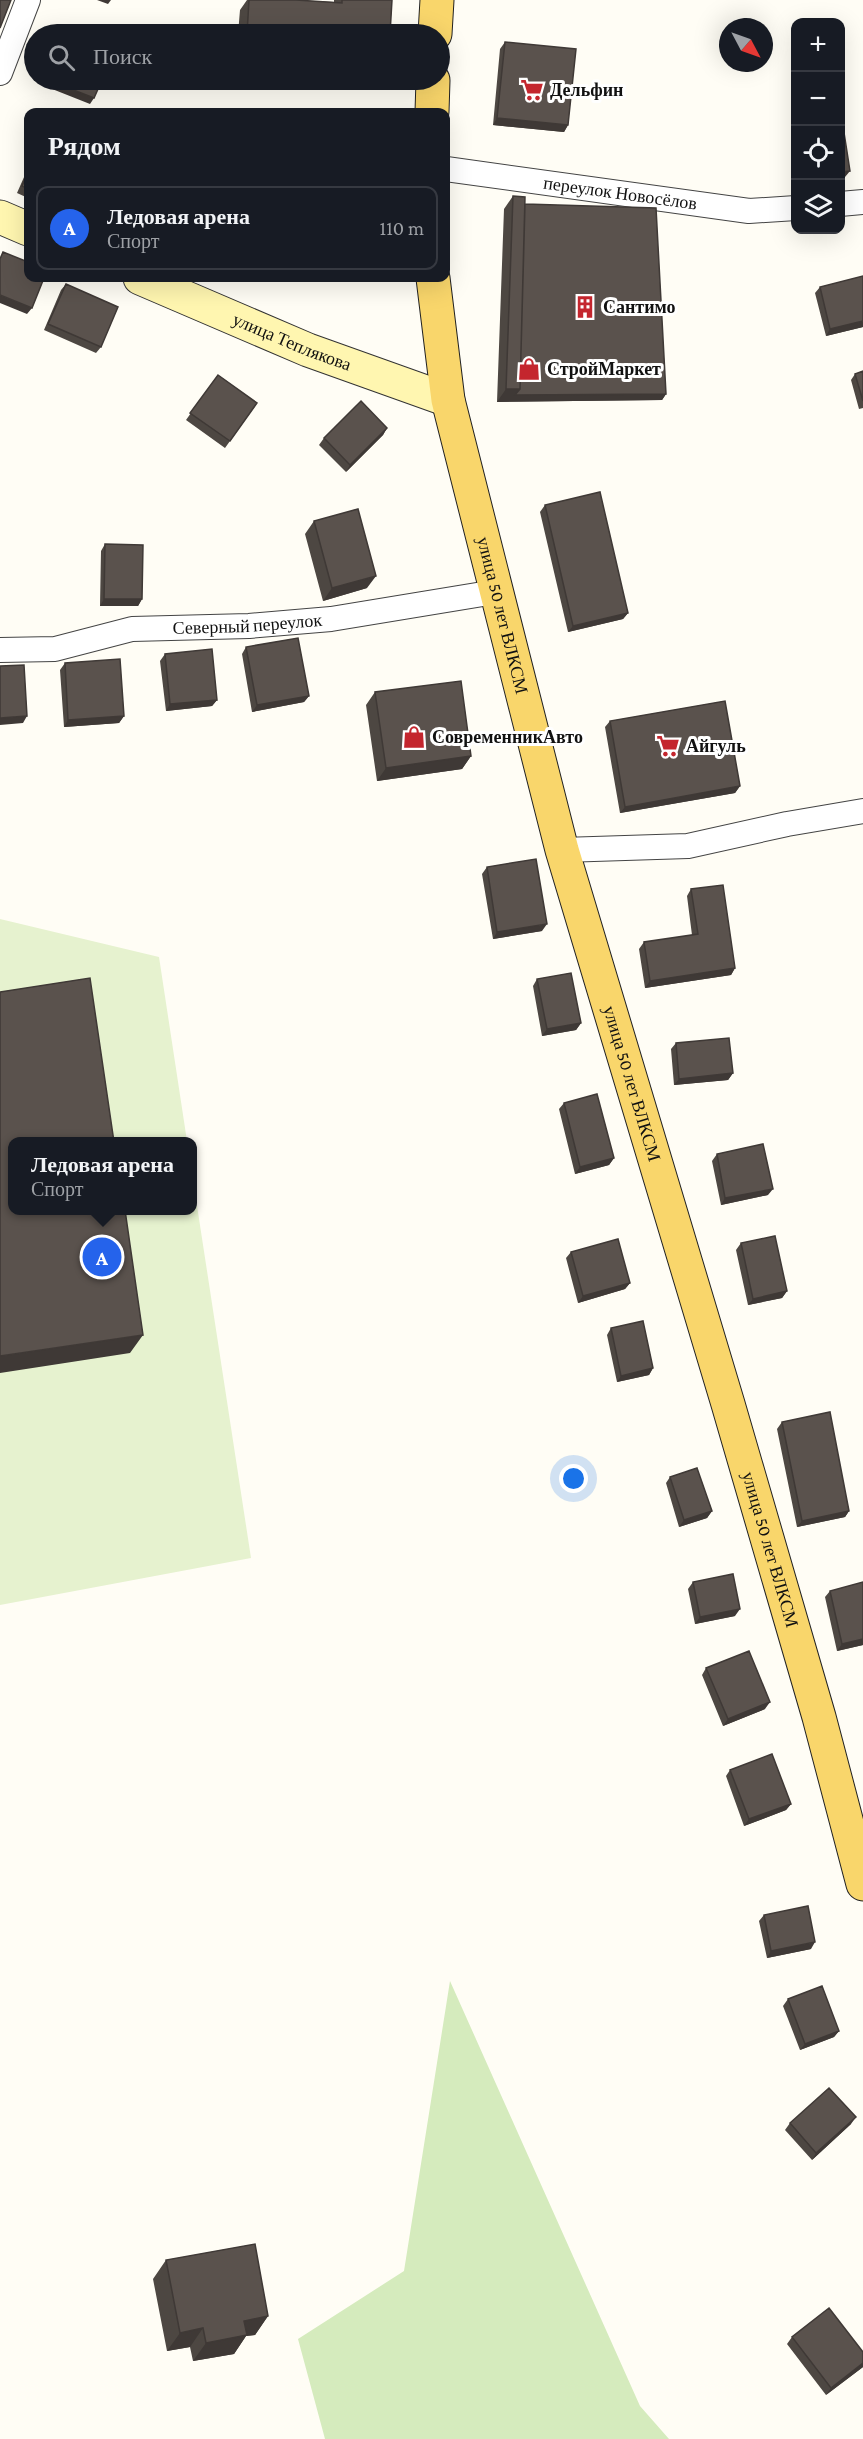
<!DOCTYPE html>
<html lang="ru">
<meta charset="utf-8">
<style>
:root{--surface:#171b24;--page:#242831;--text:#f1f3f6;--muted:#9ea1a6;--line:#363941;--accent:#2563eb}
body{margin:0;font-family:"Crimson Pro",serif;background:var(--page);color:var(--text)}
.controls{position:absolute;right:18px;top:18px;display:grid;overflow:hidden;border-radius:12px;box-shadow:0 6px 24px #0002}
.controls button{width:54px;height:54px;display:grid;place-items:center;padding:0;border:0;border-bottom:2px solid var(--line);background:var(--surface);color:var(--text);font:30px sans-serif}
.compass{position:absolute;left:719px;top:18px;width:54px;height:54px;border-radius:50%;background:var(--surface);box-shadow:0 6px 24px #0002;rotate:131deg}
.you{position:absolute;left:574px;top:1479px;width:21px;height:21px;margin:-15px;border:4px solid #fff;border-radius:50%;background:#1a73e8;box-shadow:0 0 0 9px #1a73e833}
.badge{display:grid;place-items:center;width:39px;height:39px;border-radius:50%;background:var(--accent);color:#fff;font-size:20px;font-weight:700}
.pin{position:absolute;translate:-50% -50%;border:3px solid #fff;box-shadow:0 2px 6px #0006}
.popup{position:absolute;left:8px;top:1137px;width:189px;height:78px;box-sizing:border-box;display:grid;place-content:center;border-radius:12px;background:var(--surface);filter:drop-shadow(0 2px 4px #0005);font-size:20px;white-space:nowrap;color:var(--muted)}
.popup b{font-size:22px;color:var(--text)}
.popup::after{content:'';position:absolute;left:50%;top:100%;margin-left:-12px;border:12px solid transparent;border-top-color:var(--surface)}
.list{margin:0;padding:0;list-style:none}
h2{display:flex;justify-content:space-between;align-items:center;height:78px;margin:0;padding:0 24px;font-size:26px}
h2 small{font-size:20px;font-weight:400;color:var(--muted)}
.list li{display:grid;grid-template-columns:39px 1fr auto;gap:18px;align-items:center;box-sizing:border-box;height:84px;margin:0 12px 12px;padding:0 12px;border:2px solid var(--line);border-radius:12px}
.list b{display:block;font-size:22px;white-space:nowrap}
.list p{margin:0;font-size:20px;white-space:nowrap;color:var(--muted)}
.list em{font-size:20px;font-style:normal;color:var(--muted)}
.icon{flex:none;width:33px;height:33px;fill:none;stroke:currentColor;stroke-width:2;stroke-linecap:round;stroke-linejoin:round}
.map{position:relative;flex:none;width:863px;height:2439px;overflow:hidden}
.search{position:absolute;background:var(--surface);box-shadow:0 6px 24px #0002;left:24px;top:24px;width:426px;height:66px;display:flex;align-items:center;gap:15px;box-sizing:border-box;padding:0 21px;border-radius:33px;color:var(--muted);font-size:22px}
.panel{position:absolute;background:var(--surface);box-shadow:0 6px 24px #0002;left:24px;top:108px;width:426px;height:174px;border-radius:12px}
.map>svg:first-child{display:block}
</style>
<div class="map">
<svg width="863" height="2439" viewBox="0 0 863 2439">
<rect width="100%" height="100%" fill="#fffdf5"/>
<!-- green -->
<path fill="#d5ebbd" d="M450 1981 640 2406 669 2439H325L298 2339 404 2271Z"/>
<!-- pitch -->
<path fill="#e6f2cf" d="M0 919 159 957 187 1141 12 1142V1210H192V1173L251 1558 0 1605Z"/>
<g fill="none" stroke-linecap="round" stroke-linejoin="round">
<!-- minor casing -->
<g stroke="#444" stroke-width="26">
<g id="minor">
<path d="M0 73 28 0"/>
<path id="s1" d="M446 169 749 211 796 208"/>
<path d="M840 204 863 202"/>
<path id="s2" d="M0 650 55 649 132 629 249 626 331 619 495 592"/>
<path d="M562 850 688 846 787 824 863 811"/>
</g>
</g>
<!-- secondary casing -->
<g stroke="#333" stroke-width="35">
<g id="secondary">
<path d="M0 217 28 229"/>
<path id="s3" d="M140 278 308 350 448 400"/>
</g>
</g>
<!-- primary casing -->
<g stroke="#222" stroke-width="35">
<g id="primary">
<path d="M435 34 437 0"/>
<path d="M432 112 433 80"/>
<path id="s4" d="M433 278 448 400 562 850 728 1404 819 1717 863 1884"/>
</g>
</g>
<!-- minor -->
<use href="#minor" stroke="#fff" stroke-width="24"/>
<!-- secondary -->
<use href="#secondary" stroke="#fff6b0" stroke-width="33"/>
<!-- primary -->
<use href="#primary" stroke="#f9d66b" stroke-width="33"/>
</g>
<!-- wall -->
<path fill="#4d4742" d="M247 0H296L334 2V0H392L390 34H238L240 10Z
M505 42 568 125 564 132 493 125 500 49Z
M28 168V198L17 193Z
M513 196 525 204 666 394 662 400 497 402 504 209Z
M66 284 101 347 96 353 44 330 61 290Z
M820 287 863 327 826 336 815 293Z
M863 371V408L859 409 851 380 855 374Z
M218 375 257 403 225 448 186 420Z
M387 428 383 435 346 472 319 445 324 438Z
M545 505 628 613 623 619 568 632 540 512Z
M314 521 367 588 323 601 305 534Z
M105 544 142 599 138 606H100L101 551Z
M246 647 309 696 304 702 252 712 242 654Z
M165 654 217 700 212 706 166 711 160 661Z
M65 663 124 716 119 723 64 727 60 670Z
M375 692 471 756 462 769 377 781 366 705Z
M610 721 740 786 735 793 620 813 605 727Z
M487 867 542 931 493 939 482 874Z
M691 889 735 968 731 975 645 988 639 949 644 942 692 935 687 896Z
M537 979 581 1023 576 1030 542 1036 533 986Z
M676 1043 733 1073 728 1080 674 1085 671 1049Z
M564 1103 614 1158 609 1165 575 1174 559 1109Z
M717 1154 768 1195 721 1205 712 1161Z
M741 1243 787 1291 782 1298 748 1305 736 1250Z
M571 1252 630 1283 625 1289 578 1303 566 1258Z
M611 1328 653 1368 649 1375 617 1382 607 1335Z
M782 1422 849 1511 845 1517 797 1527 777 1429Z
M670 1477 712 1511 707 1518 679 1527 666 1483Z
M693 1582 735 1616 695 1624 688 1589Z
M830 1591 863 1645 837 1651 825 1597Z
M706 1668 765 1709 723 1726 702 1675Z
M730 1770 791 1804 786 1810 744 1826 726 1776Z
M764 1915 811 1949 767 1958 759 1921Z
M788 1999 839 2031 834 2037 800 2050 783 2006Z
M790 2123 851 2124 812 2160 785 2130Z
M166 2260 268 2316 255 2335 246 2336 234 2354 193 2361 190 2347 167 2351 153 2279Z
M792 2337 863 2352V2367L826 2395 787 2344Z"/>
<!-- shaded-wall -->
<path fill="#3f3936" d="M97 0H111L108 4Z
M40 80H48L94 98 90 104 37 83Z
M497 118 568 125 564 132 493 125Z
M850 171 845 177 840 178V172Z
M0 295 32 308 27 314 0 303Z
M863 321V327L826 336 830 329Z
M506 389H520L666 394 662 400 497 402Z
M387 428 383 435 346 472 350 465Z
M376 576 367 588 323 601 332 588Z
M104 599H142L138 606H100Z
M628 613 623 619 568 632 573 626Z
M309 696 304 702 252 712 257 705Z
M217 700 212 706 166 711 170 704Z
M27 716 23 723 0 725V718Z
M124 716 119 723 64 727 68 720Z
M471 756 462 769 377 781 386 768Z
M740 786 735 793 620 813 625 807Z
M547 924 542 931 493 939 497 932Z
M735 968 731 975 645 988 650 981Z
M581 1023 576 1030 542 1036 547 1029Z
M733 1073 728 1080 674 1085 679 1079Z
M614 1158 609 1165 575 1174 580 1167Z
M773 1189 768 1195 721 1205 725 1198Z
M630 1283 625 1289 578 1303 583 1296Z
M787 1291 782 1298 748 1305 753 1299Z
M143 1335 130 1353 0 1373V1356Z
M653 1368 649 1375 617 1382 621 1376Z
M712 1511 707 1518 679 1527 684 1520Z
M849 1511 845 1517 797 1527 802 1521Z
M740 1609 735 1616 695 1624 700 1617Z
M863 1639V1645L837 1651 842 1644Z
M770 1702 765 1709 723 1726 728 1719Z
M791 1804 786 1810 744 1826 749 1819Z
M815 1942 811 1949 767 1958 771 1951Z
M839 2031 834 2037 800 2050 805 2044Z
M856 2117 851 2124 812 2160 816 2153Z
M268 2316 255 2335 246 2336 234 2354 193 2361 206 2343 244 2321Z
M203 2328 190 2347 167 2351 180 2333Z
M863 2363V2367L826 2395 831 2388Z"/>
<!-- building -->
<path fill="#5a524d" stroke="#3f3936" stroke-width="1.5" d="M0 0H11L0 28Z
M249 0H296L342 3V0H392L390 34H247Z
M505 42 576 49 568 125 497 118Z
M48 80H102L94 98Z
M843 126 850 171 840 172V127Z
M28 172V189L22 186Z
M513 196 525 197 520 389H506Z
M525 204 656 208 666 394 515 395 520 389Z
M3 252 28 262V278H44L32 308 0 295V259Z
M863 276V321L830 329 820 287Z
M66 284 118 307 101 347 48 324Z
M863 371V401L855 374Z
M218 375 257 403 230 441 190 413Z
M361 401 387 428 350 465 324 438Z
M600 492 628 613 573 626 545 505Z
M358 509 376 576 332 588 314 521Z
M105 544 143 545 142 599H104Z
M298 638 309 696 257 705 246 647Z
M212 649 217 700 170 704 165 654Z
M120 659 124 716 68 720 65 663Z
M24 665 27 716 0 718V666Z
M461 681 471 756 386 768 375 692Z
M725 701 740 786 625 807 610 721Z
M536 859 547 924 497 932 487 867Z
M723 885 735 968 650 981 644 942 698 934 691 889Z
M571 973 581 1023 547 1029 537 979Z
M90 978 114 1142H12V1210H125L143 1335 0 1356V992Z
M729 1038 733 1073 679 1079 676 1043Z
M597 1094 614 1158 580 1167 564 1103Z
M763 1144 773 1189 725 1198 717 1154Z
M775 1236 787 1291 753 1299 741 1243Z
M618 1239 630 1283 583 1296 571 1252Z
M643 1321 653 1368 621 1376 611 1328Z
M830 1412 849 1511 802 1521 782 1422Z
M697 1468 712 1511 684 1520 670 1477Z
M733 1574 740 1609 700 1617 693 1582Z
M863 1582V1639L842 1644 830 1591Z
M749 1651 770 1702 728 1719 706 1668Z
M772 1754 791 1804 749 1819 730 1770Z
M808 1906 815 1942 771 1951 764 1915Z
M822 1986 839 2031 805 2044 788 1999Z
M829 2088 856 2117 816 2153 790 2123Z
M255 2244 268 2316 244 2321 247 2335 206 2343 203 2328 180 2333 166 2260Z
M829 2308 863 2352V2363L831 2388 792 2337Z"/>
<!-- icons -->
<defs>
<g id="supermarket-bare" transform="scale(1.8)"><path d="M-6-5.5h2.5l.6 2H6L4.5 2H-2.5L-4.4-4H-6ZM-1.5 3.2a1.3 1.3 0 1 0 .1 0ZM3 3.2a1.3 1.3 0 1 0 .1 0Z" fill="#c4262e" stroke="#fff" stroke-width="2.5" paint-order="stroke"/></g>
<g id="building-bare" transform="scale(1.8)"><path d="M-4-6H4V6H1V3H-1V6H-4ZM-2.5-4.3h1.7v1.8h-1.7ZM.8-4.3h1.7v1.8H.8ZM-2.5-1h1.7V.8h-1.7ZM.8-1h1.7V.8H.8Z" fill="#c4262e" stroke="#fff" stroke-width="2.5" paint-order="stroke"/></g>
<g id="shop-bare" transform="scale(1.8)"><path d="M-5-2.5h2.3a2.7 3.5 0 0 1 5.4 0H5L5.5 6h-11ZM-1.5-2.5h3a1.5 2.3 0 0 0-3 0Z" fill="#c4262e" stroke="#fff" stroke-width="2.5" paint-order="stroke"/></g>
</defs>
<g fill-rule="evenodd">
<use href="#supermarket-bare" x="532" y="90"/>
<use href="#building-bare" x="585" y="307"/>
<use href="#shop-bare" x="529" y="369"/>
<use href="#shop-bare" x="414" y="737"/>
<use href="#supermarket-bare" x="668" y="746"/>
</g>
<g text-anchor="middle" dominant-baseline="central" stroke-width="6" stroke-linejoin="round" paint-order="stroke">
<!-- poi labels -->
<g font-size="18" font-weight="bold" fill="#111" stroke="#fff" text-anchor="start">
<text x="550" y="90">Дельфин</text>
<text x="603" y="307">Сантимо</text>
<text x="547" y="369">СтройМаркет</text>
<text x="432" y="737">СовременникАвто</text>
<text x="686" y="746">Айгуль</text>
</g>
<!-- street labels -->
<g font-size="18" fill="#111" stroke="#fff">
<text stroke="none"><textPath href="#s1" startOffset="176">переулок Новосёлов</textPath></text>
<text stroke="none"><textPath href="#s3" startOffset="165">улица Теплякова</textPath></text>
<text stroke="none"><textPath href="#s4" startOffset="345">улица 50 лет ВЛКСМ</textPath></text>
<text stroke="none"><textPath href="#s2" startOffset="250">Северный переулок</textPath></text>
<text stroke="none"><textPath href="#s4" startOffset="831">улица 50 лет ВЛКСМ</textPath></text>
<text stroke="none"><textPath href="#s4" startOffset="1317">улица 50 лет ВЛКСМ</textPath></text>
</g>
</g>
</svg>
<div class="controls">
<button>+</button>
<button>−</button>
<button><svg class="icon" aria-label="locate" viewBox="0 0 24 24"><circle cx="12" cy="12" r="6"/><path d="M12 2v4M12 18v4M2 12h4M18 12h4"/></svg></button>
<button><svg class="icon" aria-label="layers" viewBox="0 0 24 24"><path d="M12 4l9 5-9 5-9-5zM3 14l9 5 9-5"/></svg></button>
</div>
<svg class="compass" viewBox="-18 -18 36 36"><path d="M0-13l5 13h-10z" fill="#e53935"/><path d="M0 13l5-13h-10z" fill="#9ea1a6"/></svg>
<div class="you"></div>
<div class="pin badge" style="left:102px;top:1257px">A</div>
<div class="popup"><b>Ледовая арена</b>Спорт</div>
<div class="search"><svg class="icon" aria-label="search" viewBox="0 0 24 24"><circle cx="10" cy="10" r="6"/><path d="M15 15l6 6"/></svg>Поиск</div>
<section class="panel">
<h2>Рядом<small></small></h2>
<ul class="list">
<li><span class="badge">A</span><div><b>Ледовая арена</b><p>Спорт</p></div><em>110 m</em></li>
</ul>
</section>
</div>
